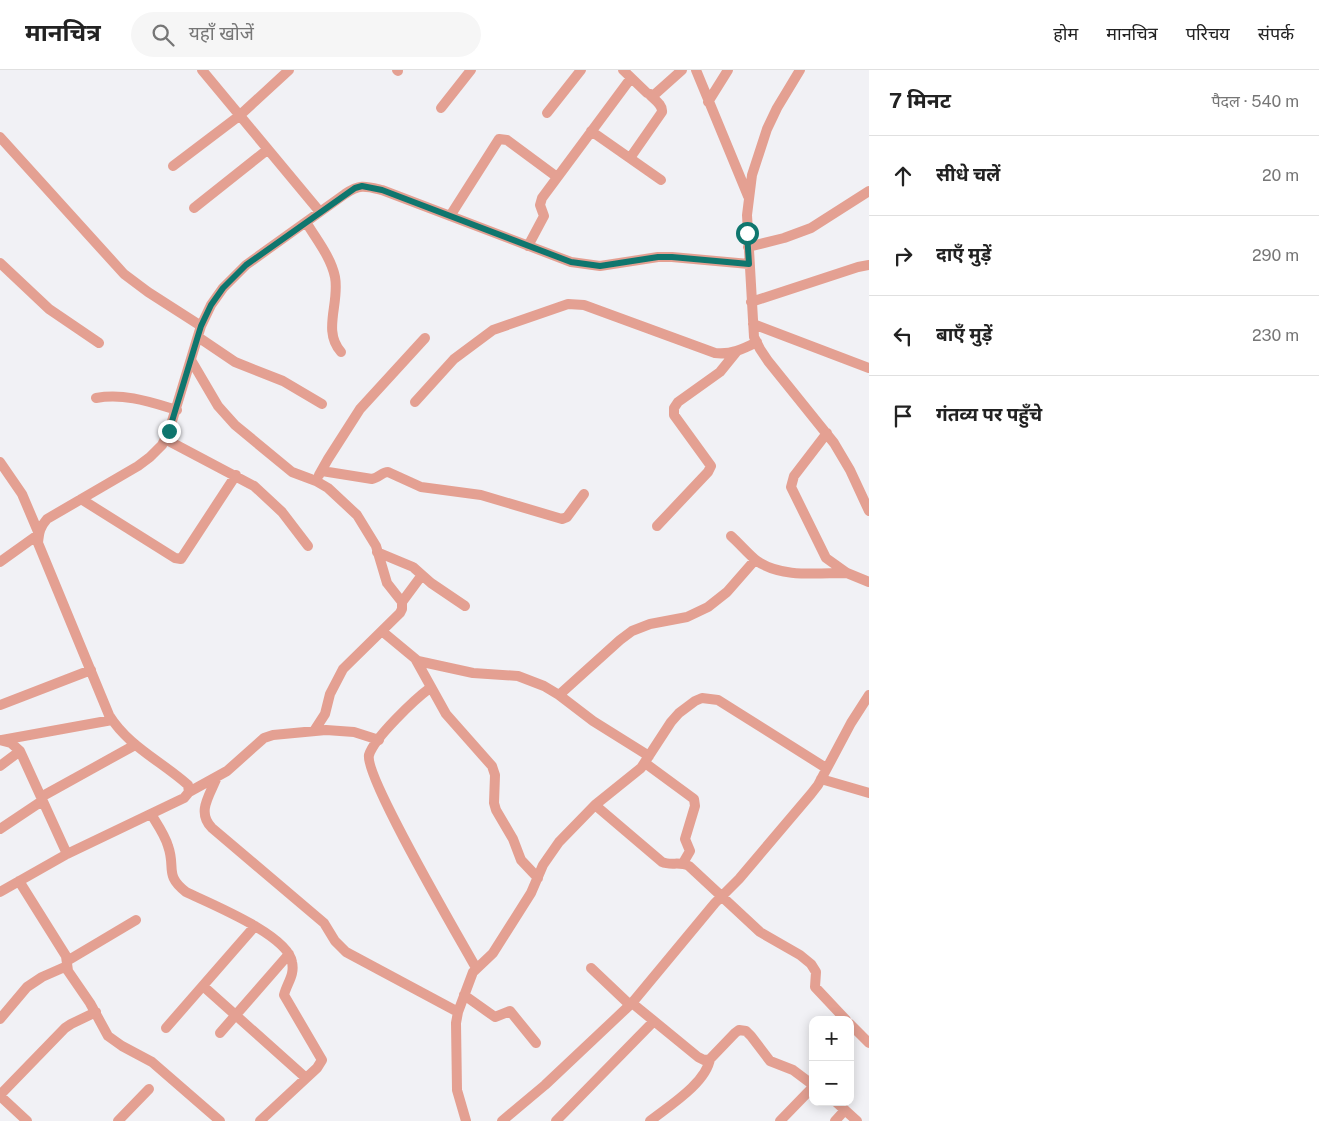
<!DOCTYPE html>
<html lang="hi">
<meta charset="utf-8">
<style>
:root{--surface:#fff;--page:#f6f6f6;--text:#222;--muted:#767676;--line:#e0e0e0}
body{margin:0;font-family:"Public Sans","Noto Sans Devanagari",sans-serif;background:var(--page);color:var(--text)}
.controls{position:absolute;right:15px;bottom:15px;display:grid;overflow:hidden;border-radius:10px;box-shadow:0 2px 12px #0003}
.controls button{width:45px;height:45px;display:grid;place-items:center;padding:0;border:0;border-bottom:1px solid var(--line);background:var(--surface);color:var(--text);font:25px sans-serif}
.stop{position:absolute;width:15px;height:15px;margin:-11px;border:4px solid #0f766e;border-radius:50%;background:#fff}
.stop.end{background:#0f766e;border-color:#fff;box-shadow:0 1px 5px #0008}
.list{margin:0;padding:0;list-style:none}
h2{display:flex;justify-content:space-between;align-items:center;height:65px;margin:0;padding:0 20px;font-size:21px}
h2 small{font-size:16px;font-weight:400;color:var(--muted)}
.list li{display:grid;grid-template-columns:32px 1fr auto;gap:15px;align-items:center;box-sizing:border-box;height:80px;padding:0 20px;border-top:1px solid var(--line)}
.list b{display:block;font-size:19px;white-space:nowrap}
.list em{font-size:16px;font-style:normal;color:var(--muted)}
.icon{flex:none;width:28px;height:28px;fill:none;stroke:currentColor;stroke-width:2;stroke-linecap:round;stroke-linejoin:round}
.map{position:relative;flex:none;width:869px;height:1051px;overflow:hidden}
header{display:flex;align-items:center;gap:30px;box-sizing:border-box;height:70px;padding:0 25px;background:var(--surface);border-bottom:1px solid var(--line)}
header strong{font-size:24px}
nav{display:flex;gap:28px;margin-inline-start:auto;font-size:18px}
.search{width:350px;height:45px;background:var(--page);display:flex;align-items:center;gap:12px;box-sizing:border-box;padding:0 18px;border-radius:28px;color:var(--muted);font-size:19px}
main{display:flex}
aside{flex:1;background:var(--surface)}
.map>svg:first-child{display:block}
</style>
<header>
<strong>मानचित्र</strong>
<div class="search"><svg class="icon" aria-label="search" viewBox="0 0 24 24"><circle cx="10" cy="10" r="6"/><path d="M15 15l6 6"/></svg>यहाँ खोजें</div>
<nav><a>होम</a><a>मानचित्र</a><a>परिचय</a><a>संपर्क</a></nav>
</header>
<main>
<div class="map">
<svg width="869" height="1051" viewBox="0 0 869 1051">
<rect width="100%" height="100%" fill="#f1f1f5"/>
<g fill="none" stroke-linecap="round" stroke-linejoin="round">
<!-- minor -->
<path stroke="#e4a092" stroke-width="10" d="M202 0 320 142
M397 0 398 1
M623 0 647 23 654 25 682 0
M696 0 748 126
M800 0 777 38 767 59 752 105 747 145 754 267 760 279 768 291 834 373 850 400 869 441
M708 32 728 0
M441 38 471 0
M547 43 581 0
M591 61 661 110
M0 67 124 204 148 222 201 256
M630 88 662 42C663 35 655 30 650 25
M173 96 239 46 289 0
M194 138 267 80
M450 146 499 69 507 70 557 107
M306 152C316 169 331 187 335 207 340 233 322 261 341 282
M528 176 544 146 540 135 542 128 631 8
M748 177 784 168 811 158 869 121
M0 193 49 239 99 273
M751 232 858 197 869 195
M753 254 869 298
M198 267 235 292 283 311 322 334
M191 290 218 336 235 355 292 402 316 411 328 418 357 445 376 476 387 513 402 532V539L400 543 343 599 330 624 325 644 314 661
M96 328C125 323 150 332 177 340
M415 332 454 289 493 260 568 234 584 235 715 283C731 285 743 279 757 272
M827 363 794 406 791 417 826 488 847 503 869 512
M165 369 254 416 282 442 308 476
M0 392 22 424 39 464 0 492
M322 401 372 409C379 408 382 402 388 402L421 417 481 425 562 449 567 447 584 424
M319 405 328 389 360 339 425 268
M81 429 175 488 181 489 236 405
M657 456 708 402 711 396 674 345V338L678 332 720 302 737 281
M731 466C740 474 748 484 757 491 782 508 817 503 846 503
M377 482 413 497 431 513 465 536
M402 532 422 505
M383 562 418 591 473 603 518 606 544 616 559 625 593 651 649 686
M416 590 446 644 492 696 495 705 494 733 496 740 513 769 521 790 538 808
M430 618C415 629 374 668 369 685 364 706 460 869 476 898
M559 625 620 570 632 561 650 554 687 547 708 537 727 522 755 490
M0 635 91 600
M0 670 11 673 20 681 67 784
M2 670 112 650
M645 693 694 729 695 736 685 769 690 781 683 793
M0 696 20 681
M217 707C210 725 196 742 212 758L324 853 335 871 346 882 458 942
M821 709 869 723
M189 722 227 701 264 668 273 665 326 660 354 662 379 670
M41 727 135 675
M595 735 662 792C671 796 680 791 689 796L760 862 800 885 811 894 816 902 815 917 846 950
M151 744C157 754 165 765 168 776 176 798 164 805 186 822 211 834 288 865 292 892 295 905 287 913 284 925L322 990 317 998 260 1051
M0 759 42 731
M19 811 66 886 68 901 90 933 108 966 122 976 152 992 220 1051
M0 822 67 784 184 728 189 722 188 715C161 691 128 676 109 645L38 473C39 462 40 457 47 449L138 396 150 387 162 375 169 361 201 256 211 235 223 218 246 195 345 124C360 114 365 116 382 120L571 192 600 196 658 187H672L749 194
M67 891 136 850
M591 898 630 935
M203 916 306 1008
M464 925 495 947 510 941 536 973
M632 933 698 987 704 990 710 989 735 963 739 960 746 961 751 966 770 991 793 1000 813 1015
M0 949 27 917 42 907 67 896
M850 954 869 973
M166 958 255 856
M220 963 289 884
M0 1025 65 958 71 954 96 942
M0 1026 27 1051
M836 1032 857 1051
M118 1051 149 1019
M466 1051 457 1020 456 953 458 942 473 902 493 883 531 823 543 795 559 772 595 735 641 698 671 652 679 643 695 631 702 628 718 630 826 698
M502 1051 545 1015 632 933 715 833 739 809 811 724 818 715 851 653 869 625
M556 1051 654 951
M650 1051C669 1036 706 1013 710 989
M780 1051 813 1017
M835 1051 845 1040"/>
</g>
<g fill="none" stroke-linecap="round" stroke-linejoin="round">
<!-- route -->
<path stroke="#0f766e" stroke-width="6" d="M169 361 201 256 211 235 223 218 246 195 355 118 362 116 382 120 571 192 600 196 658 187H672L749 194 747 163"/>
</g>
</svg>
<div class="controls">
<button>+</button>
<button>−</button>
</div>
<div class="stop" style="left:747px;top:163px"></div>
<div class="stop end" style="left:169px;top:361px"></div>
</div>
<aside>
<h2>7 मिनट<small>पैदल · 540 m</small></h2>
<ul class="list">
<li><svg class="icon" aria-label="ahead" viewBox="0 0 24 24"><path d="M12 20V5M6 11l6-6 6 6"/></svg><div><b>सीधे चलें</b></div><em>20 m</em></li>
<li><svg class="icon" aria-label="right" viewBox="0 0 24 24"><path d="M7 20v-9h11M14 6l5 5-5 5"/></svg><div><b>दाएँ मुड़ें</b></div><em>290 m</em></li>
<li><svg class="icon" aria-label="left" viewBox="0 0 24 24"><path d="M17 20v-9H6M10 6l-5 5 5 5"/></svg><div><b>बाएँ मुड़ें</b></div><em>230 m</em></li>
<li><svg class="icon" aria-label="arrive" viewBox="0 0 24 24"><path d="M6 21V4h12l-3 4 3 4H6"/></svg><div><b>गंतव्य पर पहुँचे</b></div></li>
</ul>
</aside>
</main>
